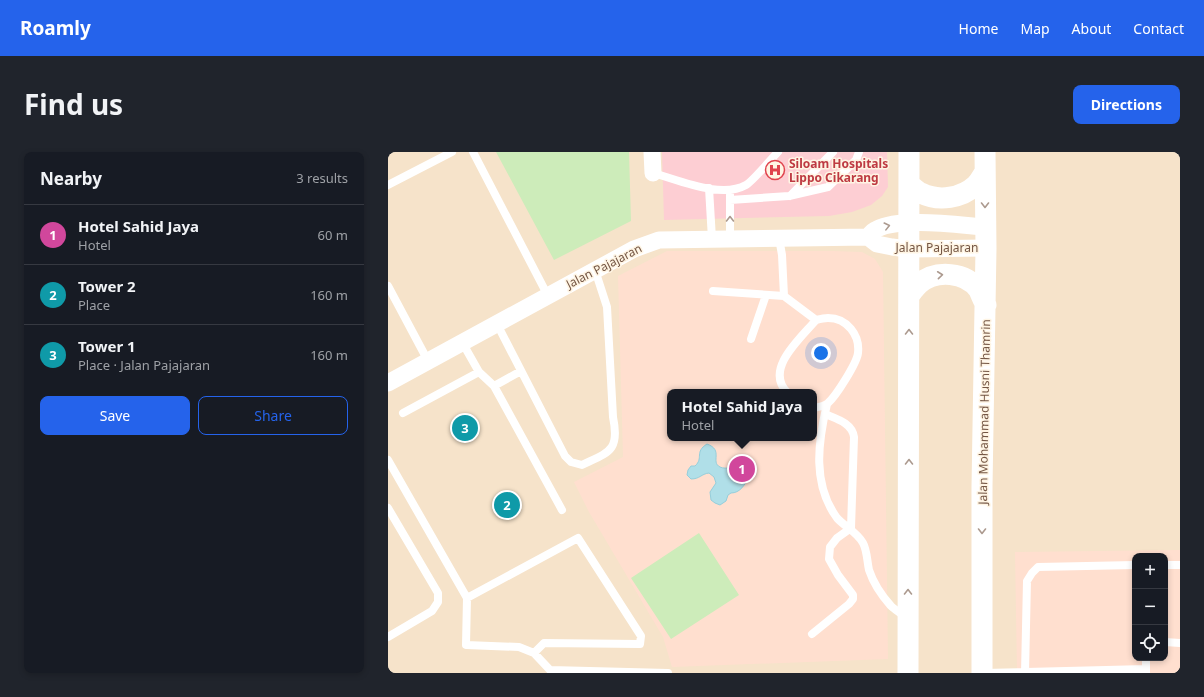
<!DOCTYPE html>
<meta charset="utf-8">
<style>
:root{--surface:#171b24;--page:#20242c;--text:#f1f3f6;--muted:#9ea1a6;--line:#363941;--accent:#2563eb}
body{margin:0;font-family:"Noto Sans",sans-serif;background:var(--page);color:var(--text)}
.controls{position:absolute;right:12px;bottom:12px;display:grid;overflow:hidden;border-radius:8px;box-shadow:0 2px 6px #0003}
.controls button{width:36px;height:36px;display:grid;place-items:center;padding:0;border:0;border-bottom:1px solid var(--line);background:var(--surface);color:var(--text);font:20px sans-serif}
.you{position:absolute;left:433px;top:201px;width:14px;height:14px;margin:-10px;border:3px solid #fff;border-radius:50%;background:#1a73e8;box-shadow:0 0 0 6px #1a73e833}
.badge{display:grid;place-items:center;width:26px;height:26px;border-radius:50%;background:var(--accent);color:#fff;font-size:13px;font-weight:700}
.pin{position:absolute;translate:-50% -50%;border:2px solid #fff;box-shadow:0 1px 4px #0006}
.popup{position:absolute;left:279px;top:237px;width:150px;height:52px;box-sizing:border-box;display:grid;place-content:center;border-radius:8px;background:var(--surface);filter:drop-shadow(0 1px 3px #0005);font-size:13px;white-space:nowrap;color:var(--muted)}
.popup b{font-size:15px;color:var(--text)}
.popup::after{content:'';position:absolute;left:50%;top:100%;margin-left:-8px;border:8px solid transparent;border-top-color:var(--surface)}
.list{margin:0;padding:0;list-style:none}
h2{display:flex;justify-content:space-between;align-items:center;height:52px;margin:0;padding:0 16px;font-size:17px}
h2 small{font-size:13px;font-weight:400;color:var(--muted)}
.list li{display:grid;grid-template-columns:26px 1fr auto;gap:12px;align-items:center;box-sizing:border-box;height:60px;padding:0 16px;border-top:1px solid var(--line)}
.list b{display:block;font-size:15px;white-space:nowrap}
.list p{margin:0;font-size:13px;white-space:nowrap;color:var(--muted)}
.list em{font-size:13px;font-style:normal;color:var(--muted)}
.actions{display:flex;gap:8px;padding:12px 16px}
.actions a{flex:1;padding:9px 0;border:1px solid var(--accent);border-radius:8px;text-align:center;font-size:14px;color:var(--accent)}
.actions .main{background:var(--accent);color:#fff}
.icon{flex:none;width:22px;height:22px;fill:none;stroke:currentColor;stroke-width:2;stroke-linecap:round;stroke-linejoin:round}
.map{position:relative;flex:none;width:792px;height:521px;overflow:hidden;border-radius:8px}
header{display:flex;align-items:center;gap:24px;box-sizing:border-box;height:56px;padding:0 20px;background:var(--accent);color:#fff}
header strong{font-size:19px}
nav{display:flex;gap:22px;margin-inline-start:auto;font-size:14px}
.intro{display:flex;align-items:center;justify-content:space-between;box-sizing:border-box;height:96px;padding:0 24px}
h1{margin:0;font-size:28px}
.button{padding:10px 18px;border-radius:8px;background:var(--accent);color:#fff;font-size:14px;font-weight:700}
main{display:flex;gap:24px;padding:0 24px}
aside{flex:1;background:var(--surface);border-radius:8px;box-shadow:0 2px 6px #0003}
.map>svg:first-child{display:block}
</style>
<header>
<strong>Roamly</strong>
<nav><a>Home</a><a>Map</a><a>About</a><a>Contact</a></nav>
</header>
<div class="intro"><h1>Find us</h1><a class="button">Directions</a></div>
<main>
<aside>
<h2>Nearby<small>3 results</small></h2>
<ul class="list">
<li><span class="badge" style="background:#d1479c">1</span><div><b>Hotel Sahid Jaya</b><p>Hotel</p></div><em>60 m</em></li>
<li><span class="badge" style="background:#0f9aa8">2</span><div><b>Tower 2</b><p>Place</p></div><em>160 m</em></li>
<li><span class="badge" style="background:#0f9aa8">3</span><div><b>Tower 1</b><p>Place · Jalan Pajajaran</p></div><em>160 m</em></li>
</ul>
<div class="actions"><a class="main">Save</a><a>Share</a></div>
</aside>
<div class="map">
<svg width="792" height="521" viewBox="0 0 792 521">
<rect width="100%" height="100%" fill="#fef2dc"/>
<!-- residential -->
<path fill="#f6e3ca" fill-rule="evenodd" d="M0 0H792V521H0ZM282 240H426V286H282ZM747 404H777V506H747Z"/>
<!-- commercial -->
<path fill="#ffdfcf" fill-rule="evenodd" d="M279 99H444L474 100 487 107 495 120 500 507 284 515 275 485 201 360 186 330 235 305 230 124ZM282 240H426V286H282Z
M792 398V521H629L627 400ZM747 404H777V506H747Z"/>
<!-- medical -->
<path fill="#fdced3" d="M274 0H499L500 35 494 44 483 53 464 60 441 64 276 68Z"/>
<!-- green -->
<path fill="#cdecba" d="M108 0H241L243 69 166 108Z
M311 381 351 443 283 487 243 426Z"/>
<!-- water -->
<path fill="#b0dfe8" stroke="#95cedb" d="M319 292C336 298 322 310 332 315 338 318 348 314 355 315L360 318 361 324C357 333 352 341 343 341L340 343 338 349 332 353 327 351 323 348 322 340 328 331 326 325 321 321C313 322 312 327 303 327L299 323 300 318 303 314H307C316 306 306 300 319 292Z"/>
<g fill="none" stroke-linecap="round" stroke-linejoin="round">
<!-- service -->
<path stroke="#fff" stroke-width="8" d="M85 0 160 144
M265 21C291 28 333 47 358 33 365 29 383 7 390 0
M0 33 64 0
M321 36 324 87
M402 44 445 0
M342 48 401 44 440 35 468 8 471 0
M391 86 394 103 396 144 428 168C432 167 436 166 440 166 459 166 472 183 470 201 469 211 448 244 440 251 437 254 430 255 426 256
M342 87V43
M0 134 40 209
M325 139 396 144
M109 172 177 304 183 310 194 313C221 300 232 299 225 265L219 155 207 118
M363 187 378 143
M74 190 91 220 106 234 174 358
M106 234 133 219
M399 240C376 217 413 186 428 168
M439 252C430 290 424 332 449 366 457 375 468 379 475 391 479 398 479 409 481 418 485 430 494 444 503 454 507 458 513 461 517 465
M15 261 91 220
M0 308 79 446
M0 356 50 441V450L44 459 0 485
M777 413H792
M424 482 461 452 465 447V443L450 423 441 407 442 395 449 386 463 376 466 285C464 271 449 267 437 262
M777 490 792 491
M146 501 156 491 252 492 253 484 190 386 79 446 78 493 131 495 146 501 162 518 280 521
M595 521 758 517
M637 521 639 429 644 421 650 415 747 413
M758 521V506"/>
<!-- minor -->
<path stroke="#fff" stroke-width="17" d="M264 0 265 21
M480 85C482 82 486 78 489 77 512 65 570 73 597 75
M0 231 246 97 271 88 480 85 489 92 504 95 520 97 598 96"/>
<!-- tertiary -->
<path stroke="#fff" stroke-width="21" d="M521 32C525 35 529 39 533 41 551 50 574 46 588 33 592 29 594 24 597 20
M521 144C524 140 527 135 531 132 548 117 578 120 591 138 593 143 595 148 598 153
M520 521 521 0
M594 521V335L598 96 597 0"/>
</g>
<!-- one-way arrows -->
<defs><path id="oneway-chevron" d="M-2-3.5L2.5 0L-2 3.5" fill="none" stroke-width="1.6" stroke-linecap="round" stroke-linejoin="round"/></defs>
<g stroke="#ac9a8f">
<use href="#oneway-chevron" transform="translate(597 53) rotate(90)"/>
<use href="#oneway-chevron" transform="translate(342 67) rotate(-90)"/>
<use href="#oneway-chevron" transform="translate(499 74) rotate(-14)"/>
<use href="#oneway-chevron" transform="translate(552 123) rotate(-6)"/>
<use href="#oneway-chevron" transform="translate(521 180) rotate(-90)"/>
<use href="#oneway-chevron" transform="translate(521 310) rotate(-90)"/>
<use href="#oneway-chevron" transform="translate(594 379) rotate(90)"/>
<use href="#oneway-chevron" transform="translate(520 440) rotate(-90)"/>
</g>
<!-- icons -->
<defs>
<g id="hospital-ring" transform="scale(1)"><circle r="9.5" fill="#fff5e4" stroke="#e0444e" stroke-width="1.5"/><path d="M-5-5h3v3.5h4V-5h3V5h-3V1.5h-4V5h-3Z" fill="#e0444e"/></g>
</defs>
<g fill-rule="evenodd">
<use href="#hospital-ring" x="387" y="18"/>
</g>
<g text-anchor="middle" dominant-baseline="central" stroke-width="3" stroke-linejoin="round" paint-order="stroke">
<!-- health labels -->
<g font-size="12" font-weight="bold" fill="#be3a42" stroke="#fff5e4" text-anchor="start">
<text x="401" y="11">Siloam Hospitals<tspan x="401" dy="14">Lippo Cikarang</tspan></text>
</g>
<!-- street labels -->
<g font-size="12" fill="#745644" stroke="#fff5e4">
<text x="549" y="95">Jalan Pajajaran</text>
<text transform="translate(216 114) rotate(-27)">Jalan Pajajaran</text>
<text transform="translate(596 260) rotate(-89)">Jalan Mohammad Husni Thamrin</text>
</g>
</g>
</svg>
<div class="controls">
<button>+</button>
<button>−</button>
<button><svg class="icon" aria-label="locate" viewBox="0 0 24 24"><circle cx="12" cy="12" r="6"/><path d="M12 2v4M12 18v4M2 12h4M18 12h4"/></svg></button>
</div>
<div class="you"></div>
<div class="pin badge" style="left:354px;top:317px;background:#d1479c">1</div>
<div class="popup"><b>Hotel Sahid Jaya</b>Hotel</div>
<div class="pin badge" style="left:119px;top:353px;background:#0f9aa8">2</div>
<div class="pin badge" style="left:77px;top:276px;background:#0f9aa8">3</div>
</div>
</main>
